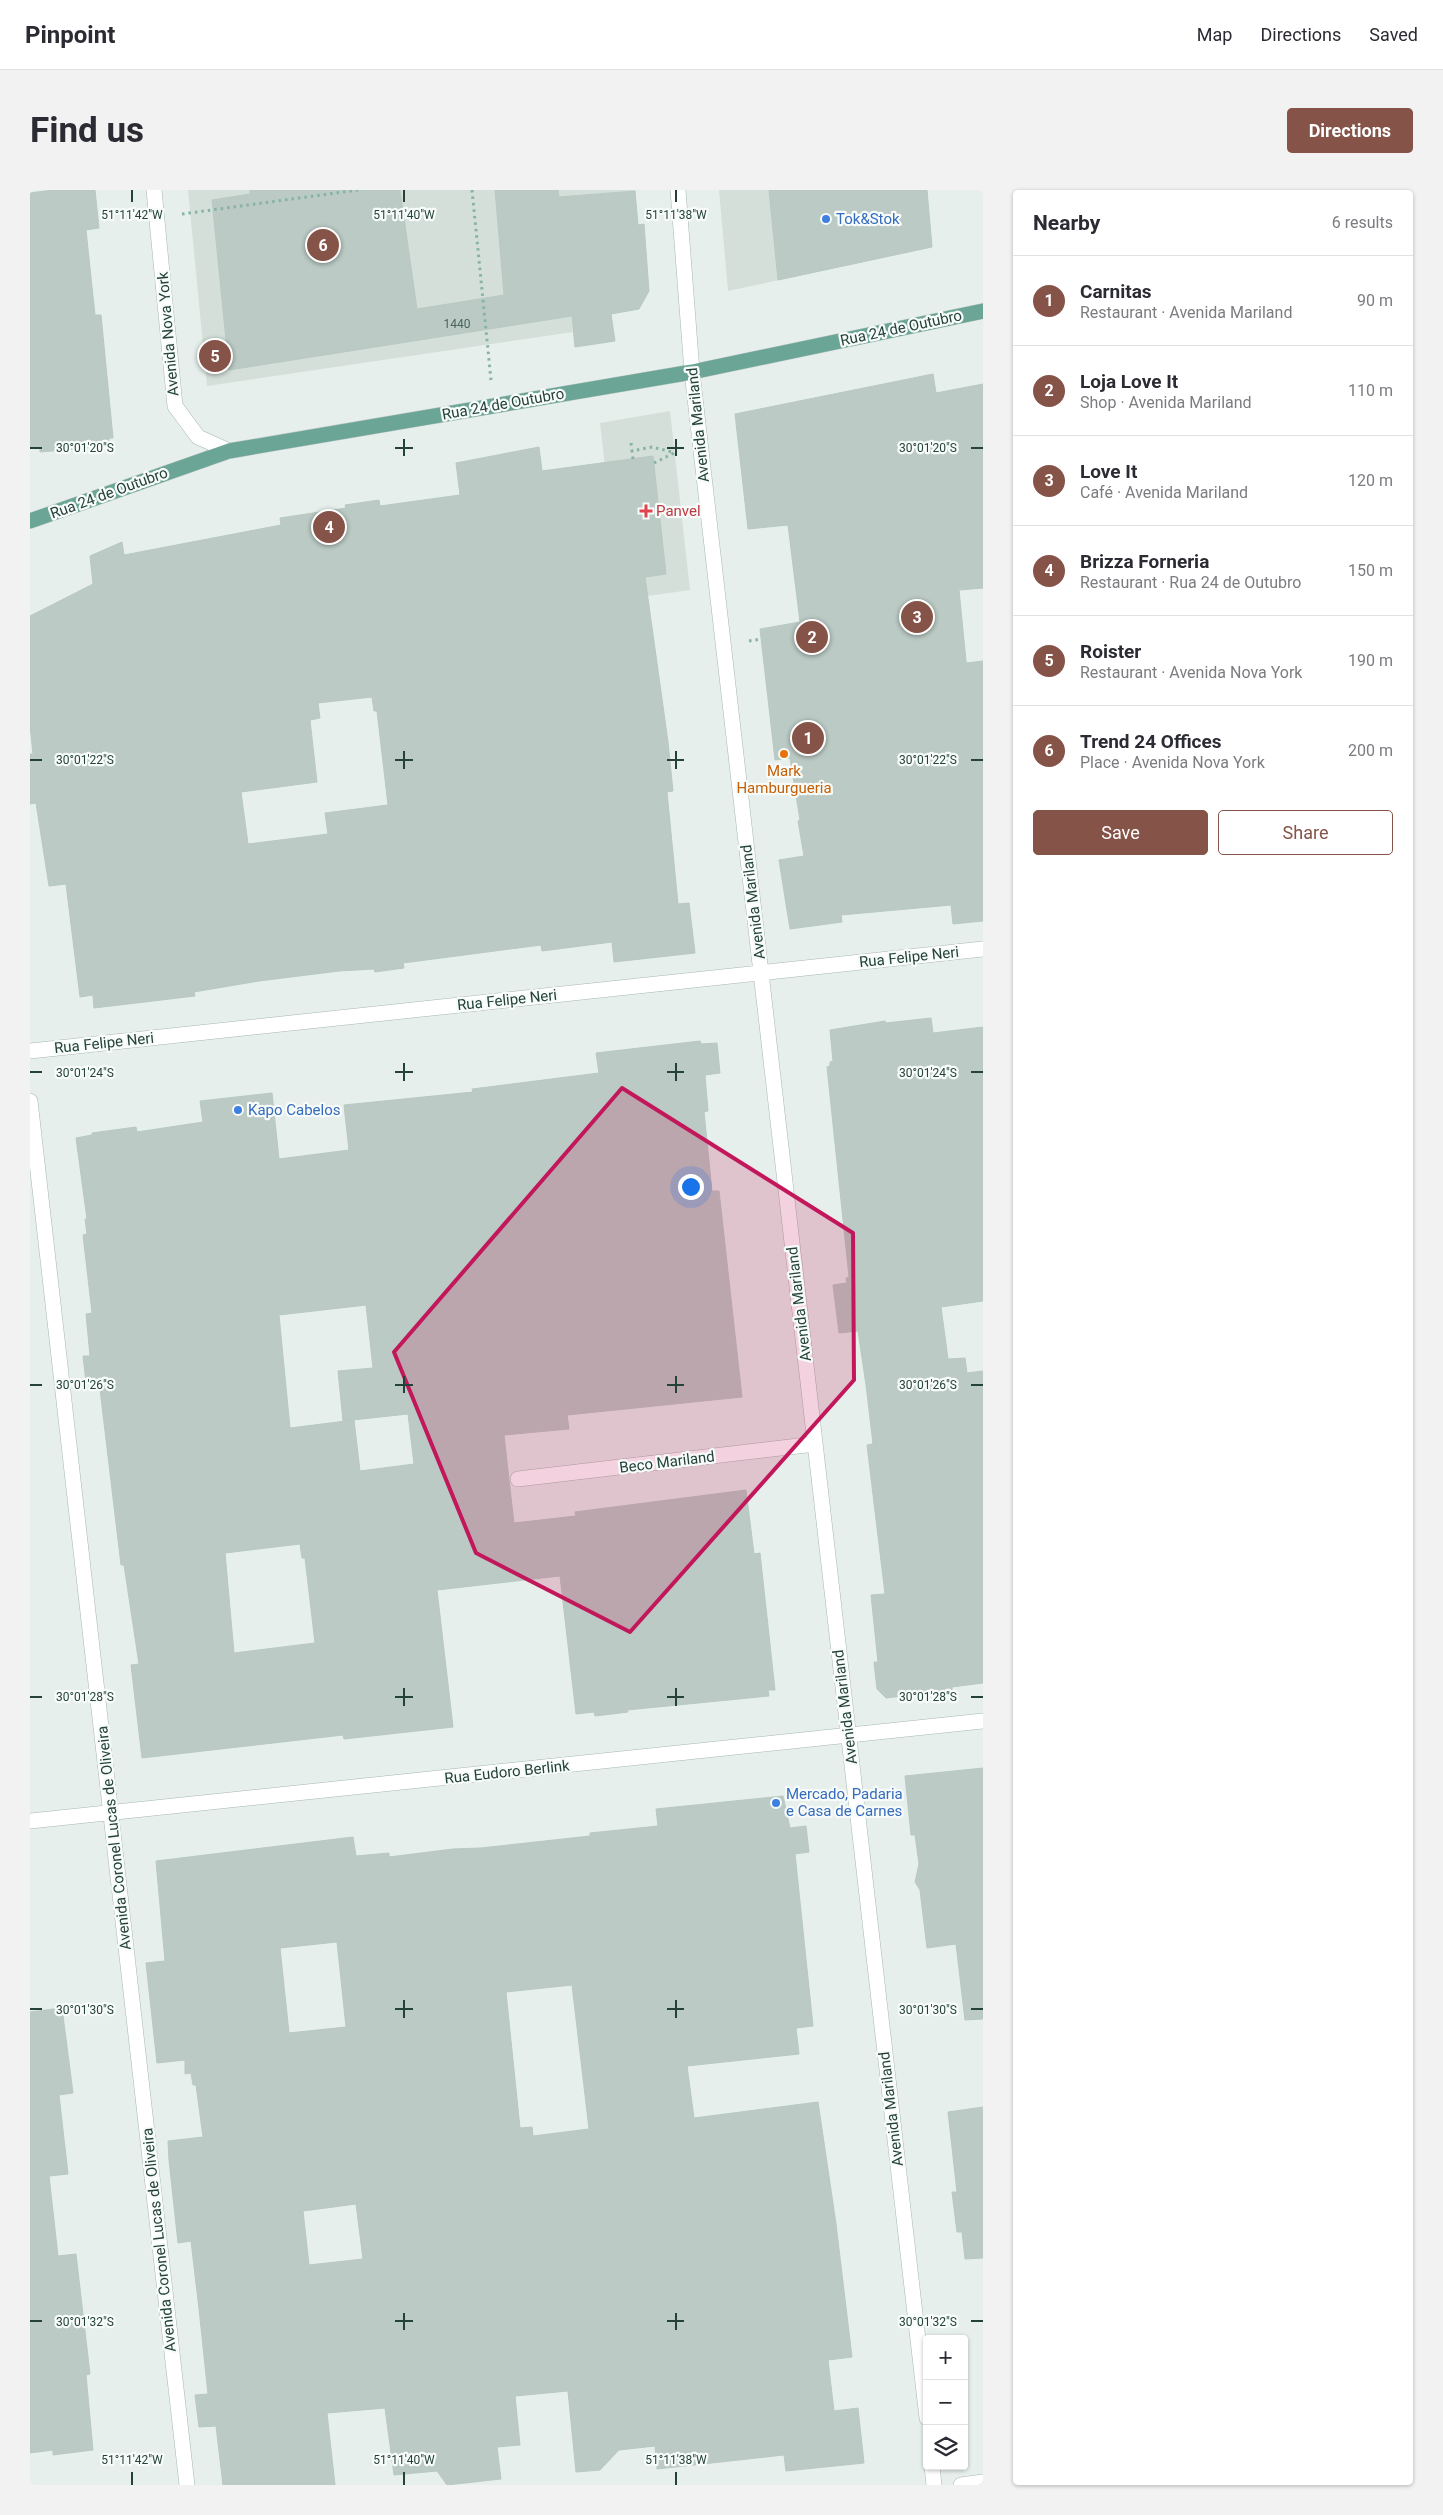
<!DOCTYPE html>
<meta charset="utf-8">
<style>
:root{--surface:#fff;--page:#f2f2f3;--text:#2b2b33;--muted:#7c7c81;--line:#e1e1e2;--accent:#855347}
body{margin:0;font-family:Roboto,sans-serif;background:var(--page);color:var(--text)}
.controls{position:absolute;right:15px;bottom:15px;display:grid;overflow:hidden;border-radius:5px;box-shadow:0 1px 4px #0004}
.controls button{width:45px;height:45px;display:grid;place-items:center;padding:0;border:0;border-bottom:1px solid var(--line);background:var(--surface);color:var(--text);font:25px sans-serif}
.you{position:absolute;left:660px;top:996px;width:18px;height:18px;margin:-12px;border:4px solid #fff;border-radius:50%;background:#1a73e8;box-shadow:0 0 0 8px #1a73e833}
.badge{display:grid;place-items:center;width:32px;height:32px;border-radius:50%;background:var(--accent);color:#fff;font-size:16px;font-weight:700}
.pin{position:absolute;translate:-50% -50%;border:2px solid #fff;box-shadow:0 1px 5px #0006}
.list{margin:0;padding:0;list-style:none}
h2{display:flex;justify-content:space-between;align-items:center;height:65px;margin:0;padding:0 20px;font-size:21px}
h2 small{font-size:16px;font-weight:400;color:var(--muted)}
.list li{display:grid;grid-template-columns:32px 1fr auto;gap:15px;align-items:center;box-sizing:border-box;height:90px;padding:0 20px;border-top:1px solid var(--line)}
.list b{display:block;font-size:19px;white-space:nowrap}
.list p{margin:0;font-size:16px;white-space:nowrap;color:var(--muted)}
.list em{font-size:16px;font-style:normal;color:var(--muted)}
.actions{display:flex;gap:10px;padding:15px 20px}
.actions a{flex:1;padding:11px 0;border:1px solid var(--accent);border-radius:5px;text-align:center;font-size:18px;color:var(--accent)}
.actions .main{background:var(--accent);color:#fff}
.icon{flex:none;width:28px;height:28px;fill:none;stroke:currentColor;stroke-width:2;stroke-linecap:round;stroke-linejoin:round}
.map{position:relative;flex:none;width:953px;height:2295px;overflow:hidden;border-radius:5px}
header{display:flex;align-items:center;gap:30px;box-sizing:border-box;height:70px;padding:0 25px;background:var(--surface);border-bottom:1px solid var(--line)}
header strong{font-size:24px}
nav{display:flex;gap:28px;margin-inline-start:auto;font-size:18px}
.intro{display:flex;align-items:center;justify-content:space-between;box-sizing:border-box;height:120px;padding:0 30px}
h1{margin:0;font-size:35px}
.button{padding:12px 22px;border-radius:5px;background:var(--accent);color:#fff;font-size:18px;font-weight:700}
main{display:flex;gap:30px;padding:0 30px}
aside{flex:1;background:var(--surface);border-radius:5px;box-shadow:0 1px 4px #0004}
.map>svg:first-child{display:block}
</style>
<header>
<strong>Pinpoint</strong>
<nav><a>Map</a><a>Directions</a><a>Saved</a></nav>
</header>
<div class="intro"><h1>Find us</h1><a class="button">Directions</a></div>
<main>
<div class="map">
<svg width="953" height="2295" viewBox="0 0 953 2295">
<rect width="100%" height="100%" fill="#e6efeb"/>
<!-- built -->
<path fill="#d4dfda" d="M158 0H610L529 8 543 142 177 196Z
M689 0H897L902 57 698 101Z
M640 221 660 400 590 410 570 233Z"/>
<!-- building -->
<path fill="#bbcac4" stroke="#b8c9c2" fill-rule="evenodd" d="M23 0H65L69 38 56 40 65 125H71L83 248H79V253L61 255 58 258 10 262V257L0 258V3Z
M220 0H370L387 119 474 105 465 0H528L529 7 605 1 608 35 614 34 619 101 609 119 581 124 585 151 545 157 542 126 199 180 182 10 220 4Z
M739 0H897L902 57 748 90Z
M903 184 906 203 953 194V398L929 400 936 471 937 473 953 471V731L923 734 921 715 811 725 812 732 760 739 749 670 774 666 768 631 770 630 760 568 745 570 730 439 770 432 758 335 718 339 705 224Z
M509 257 512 281 623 266 636 384 615 387 638 552 643 601 637 602 648 714 659 713 665 763 584 772 582 752 512 761 511 755 373 773 374 778 345 782 344 779 309 781 229 791 164 802 165 806 64 818 63 805 50 807 36 694 19 696 6 613 0 614V564H3L0 535V426L63 394 60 366 92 352 94 365 251 335 250 328 316 318 315 315 349 310 350 316 430 305 426 273ZM342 507 344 521H347L358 615 295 623 298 644 218 654 211 602 287 592 280 530 290 528 288 513Z
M901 828 903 843 953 837V1111L911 1117 918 1169 935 1168 937 1183 953 1181V1493L922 1497V1500L856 1508 847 1499 844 1472H848L841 1405 855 1404 837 1255 843 1254 836 1195 828 1141 809 1143 803 1095 817 1093 816 1088 819 1087 797 877 800 876V872L803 871 800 840 855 831 856 833Z
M670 851 671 854 687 853 690 883 675 885 678 921 674 922 682 1001H689L712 1207 537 1225 539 1239 474 1245 479 1290 484 1333 546 1326 545 1322 716 1300 724 1364 730 1363 745 1500H738L739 1506 597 1520 598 1522 565 1526 564 1522 546 1524 530 1386 407 1400 423 1537 314 1549 313 1545 112 1568 101 1475 109 1474 94 1375H91L69 1191 56 1192 53 1166H60L56 1124 62 1123 53 1045 57 1044 55 1029H57L46 948 62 945V943L106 937 107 942 173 932 170 911 242 903 249 969 319 960 314 915 443 902 442 899 569 883 566 863ZM336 1115 343 1178 308 1181 313 1231 378 1224 384 1274 330 1281 324 1230 260 1238 249 1125ZM270 1354 272 1368H275L285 1453 204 1463 195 1363Z
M953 1578V1829L935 1830 926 1754 897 1758 890 1700 885 1692 889 1674 885 1645H881L875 1586Z
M753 1606 760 1638 776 1636 779 1662 765 1664 783 1836 766 1838 769 1864 657 1876 664 1928 788 1912 806 2034 822 2167 798 2170 804 2221 828 2218 834 2273 756 2281 754 2265 627 2279 625 2256 589 2260 570 2280 546 2282 538 2201 485 2206 490 2255 467 2257 471 2289 417 2295 407 2281 364 2285 355 2218 297 2223 305 2295H193L186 2236 169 2237 165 2205 178 2204 169 2119 161 2051 148 2053 139 1970 138 1951 173 1947 166 1895H163L161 1883 155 1884V1870L127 1873 116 1773 135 1771 126 1671 323 1647 326 1666 359 1663V1667L423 1659 451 1658 560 1646V1643L628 1636 626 1619ZM307 1752 316 1837 259 1843 250 1758ZM542 1795 559 1939 503 1946 502 1937 490 1938 476 1802ZM326 2014 333 2069 279 2075 273 2021Z
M32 1818 43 1903 29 1905 38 1984 19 1986 28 2066 46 2064 60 2184 56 2185 63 2260 23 2265V2260L0 2263V1822Z
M953 1917V2068L935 2069 932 2042H927L922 2002H927L918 1922Z"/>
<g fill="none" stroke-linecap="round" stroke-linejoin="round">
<!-- minor casing -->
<g stroke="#a8b8b2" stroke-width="16">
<path id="minor" d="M124 0 145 216 168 247 199 261
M648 0 662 182 897 2228
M0 861 953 759
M0 911 157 2295
M488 1289 785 1254
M0 1631 953 1531
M902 2276 904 2295
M931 2295 953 2292"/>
</g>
<!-- major casing -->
<g stroke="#c2cac8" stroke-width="16">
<path id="major" d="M0 331 199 261 662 182 953 121"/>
</g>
<!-- path -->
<path stroke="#86b3a5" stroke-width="3" stroke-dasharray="2.5 4" stroke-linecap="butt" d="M442 0 461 190
M152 24 328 0
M601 253 602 261
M603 269 602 261 622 257 646 263
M624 273 644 263
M719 451 731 449"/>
<!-- minor -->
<use href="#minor" stroke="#fff" stroke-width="15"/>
<!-- major -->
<use href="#major" stroke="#6aa596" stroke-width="15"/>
</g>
<!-- marked area -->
<path fill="#c2185b" fill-opacity="0.2" stroke="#c2185b" stroke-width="4" stroke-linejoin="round" d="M592 898 823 1043 824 1190 600 1442 446 1363 364 1162Z"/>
<!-- ticks -->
<path fill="none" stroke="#24423a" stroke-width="2" d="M102 0V12M374 0V12M646 0V12M374 249V266M646 249V266M0 258H12M365 258H383M637 258H654M941 258H953M374 561V579M646 561V579M0 570H12M365 570H383M637 570H654M941 570H953M374 873V891M646 873V891M0 882H12M365 882H383M637 882H654M941 882H953M374 1186V1203M646 1186V1203M0 1195H12M365 1195H383M637 1195H654M941 1195H953M374 1498V1516M646 1498V1516M0 1507H12M365 1507H383M637 1507H654M941 1507H953M374 1810V1828M646 1810V1828M0 1819H12M365 1819H383M637 1819H654M941 1819H953M374 2123V2140M646 2123V2140M0 2131H12M365 2131H383M637 2131H654M941 2131H953M102 2282V2295M374 2282V2295M646 2282V2295"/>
<!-- markers -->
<g fill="#3f7fe0" stroke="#f7fbf9" stroke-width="2">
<circle cx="796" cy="29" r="5"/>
<circle cx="208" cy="920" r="5"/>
<circle cx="746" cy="1613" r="5"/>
</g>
<path fill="#e0444e" stroke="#f7fbf9" stroke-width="2" d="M613.5 313.5h5v5h5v5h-5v5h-5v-5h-5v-5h5z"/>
<circle fill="#e8710a" stroke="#f7fbf9" stroke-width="2" cx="754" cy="564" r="5"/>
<g text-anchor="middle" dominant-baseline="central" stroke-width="4.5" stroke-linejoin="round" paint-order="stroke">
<!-- number labels -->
<g font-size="12" fill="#4a645c">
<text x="427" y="134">1440</text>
</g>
<!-- shop labels -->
<g font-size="15" fill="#366cbe" stroke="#f7fbf9" text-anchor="start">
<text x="806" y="29">Tok&amp;Stok</text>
<text x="218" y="920">Kapo Cabelos</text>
<text x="756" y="1604">Mercado, Padaria<tspan x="756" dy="17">e Casa de Carnes</tspan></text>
</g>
<!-- street labels -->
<g font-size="15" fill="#24423a" stroke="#f7fbf9">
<text transform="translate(871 138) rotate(-12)">Rua 24 de Outubro</text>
<text transform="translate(138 144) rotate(-95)">Avenida Nova York</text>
<text transform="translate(473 214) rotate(-10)">Rua 24 de Outubro</text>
<text transform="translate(668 235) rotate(-96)">Avenida Mariland</text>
<text transform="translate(79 303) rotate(-20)">Rua 24 de Outubro</text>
<text transform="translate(723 712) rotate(-97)">Avenida Mariland</text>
<text transform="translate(879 767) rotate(-6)">Rua Felipe Neri</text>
<text transform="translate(477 810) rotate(-6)">Rua Felipe Neri</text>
<text transform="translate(74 853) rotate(-6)">Rua Felipe Neri</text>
<text transform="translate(769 1114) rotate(-97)">Avenida Mariland</text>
<text transform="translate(637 1272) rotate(-7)">Beco Mariland</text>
<text transform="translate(815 1517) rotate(-97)">Avenida Mariland</text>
<text transform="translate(477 1582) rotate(-6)">Rua Eudoro Berlink</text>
<text transform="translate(84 1648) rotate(-96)">Avenida Coronel Lucas de Oliveira</text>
<text transform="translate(861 1919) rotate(-97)">Avenida Mariland</text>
<text transform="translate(129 2050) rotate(-96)">Avenida Coronel Lucas de Oliveira</text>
</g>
<!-- health labels -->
<g font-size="15" fill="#be3a42" stroke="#f7fbf9" text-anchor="start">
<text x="626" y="321">Panvel</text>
</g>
<!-- food labels -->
<g font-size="15" fill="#c56008" stroke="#f7fbf9">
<text x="754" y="581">Mark<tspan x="754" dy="17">Hamburgueria</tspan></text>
</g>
</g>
<g font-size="12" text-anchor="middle" fill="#24423a" stroke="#f7fbf9" stroke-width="4.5" stroke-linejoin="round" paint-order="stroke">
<text x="102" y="29">51°11'42"W</text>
<text x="374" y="29">51°11'40"W</text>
<text x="646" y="29">51°11'38"W</text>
<text x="55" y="262">30°01'20"S</text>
<text x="898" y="262">30°01'20"S</text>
<text x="55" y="574">30°01'22"S</text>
<text x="898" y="574">30°01'22"S</text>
<text x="55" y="887">30°01'24"S</text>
<text x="898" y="887">30°01'24"S</text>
<text x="55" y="1199">30°01'26"S</text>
<text x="898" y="1199">30°01'26"S</text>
<text x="55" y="1511">30°01'28"S</text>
<text x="898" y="1511">30°01'28"S</text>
<text x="55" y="1824">30°01'30"S</text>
<text x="898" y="1824">30°01'30"S</text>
<text x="55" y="2136">30°01'32"S</text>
<text x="898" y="2136">30°01'32"S</text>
<text x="102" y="2274">51°11'42"W</text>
<text x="374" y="2274">51°11'40"W</text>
<text x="646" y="2274">51°11'38"W</text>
</g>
</svg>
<div class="controls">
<button>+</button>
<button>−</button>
<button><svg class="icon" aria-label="layers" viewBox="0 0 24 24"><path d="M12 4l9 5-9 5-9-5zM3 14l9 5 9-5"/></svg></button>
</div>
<div class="you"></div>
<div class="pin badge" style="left:778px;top:548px">1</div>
<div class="pin badge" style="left:782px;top:447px">2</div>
<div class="pin badge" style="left:887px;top:427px">3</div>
<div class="pin badge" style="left:299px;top:337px">4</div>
<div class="pin badge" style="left:185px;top:166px">5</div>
<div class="pin badge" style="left:293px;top:55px">6</div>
</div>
<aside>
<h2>Nearby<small>6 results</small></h2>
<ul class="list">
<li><span class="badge">1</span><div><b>Carnitas</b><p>Restaurant · Avenida Mariland</p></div><em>90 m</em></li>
<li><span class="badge">2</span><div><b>Loja Love It</b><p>Shop · Avenida Mariland</p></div><em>110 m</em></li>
<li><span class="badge">3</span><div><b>Love It</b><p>Café · Avenida Mariland</p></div><em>120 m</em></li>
<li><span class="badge">4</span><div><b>Brizza Forneria</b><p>Restaurant · Rua 24 de Outubro</p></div><em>150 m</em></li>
<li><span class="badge">5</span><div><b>Roister</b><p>Restaurant · Avenida Nova York</p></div><em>190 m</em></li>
<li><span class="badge">6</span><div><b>Trend 24 Offices</b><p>Place · Avenida Nova York</p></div><em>200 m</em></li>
</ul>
<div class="actions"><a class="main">Save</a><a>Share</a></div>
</aside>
</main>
